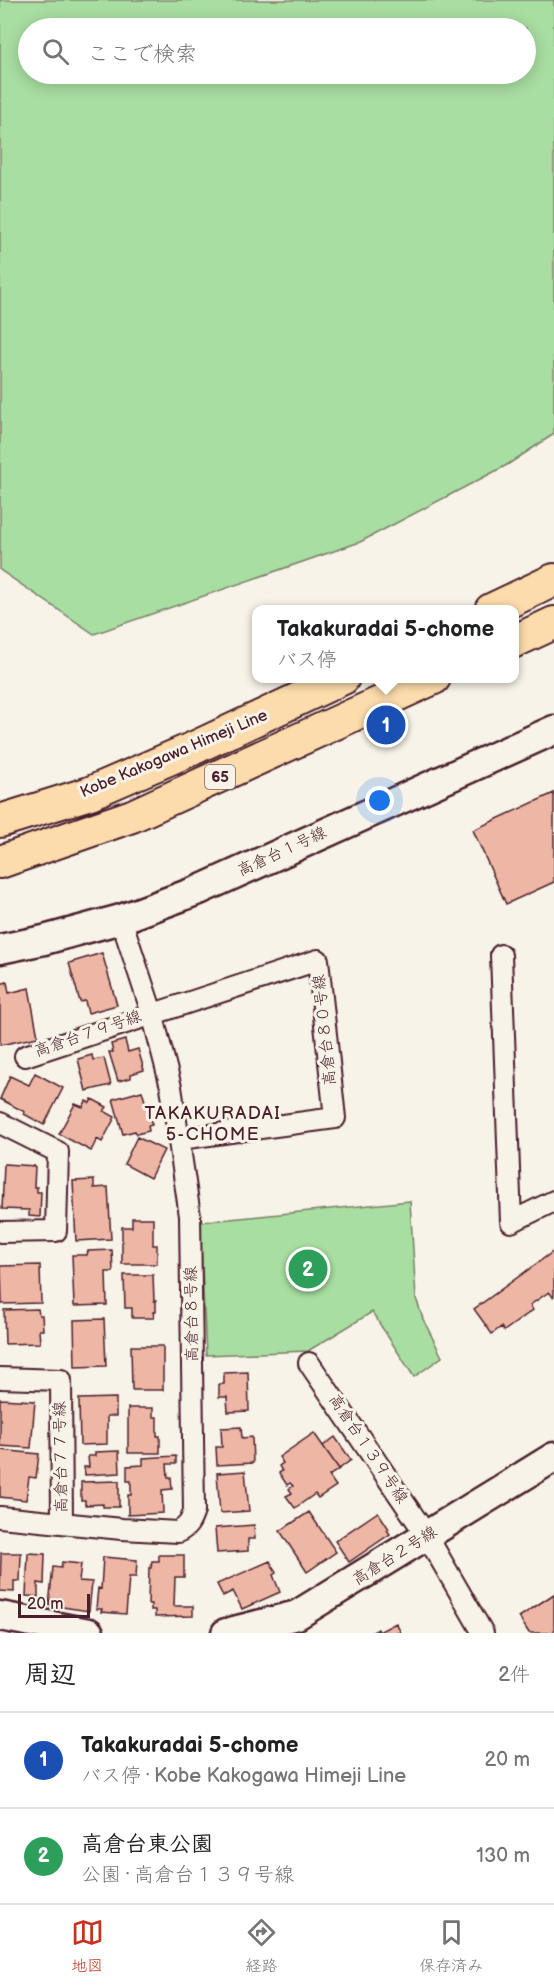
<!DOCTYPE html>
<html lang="ja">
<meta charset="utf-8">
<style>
:root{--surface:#fff;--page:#f2f2f2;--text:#202124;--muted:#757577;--line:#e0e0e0;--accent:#c8321e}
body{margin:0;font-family:"Balsamiq Sans","Klee One",sans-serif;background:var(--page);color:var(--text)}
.scale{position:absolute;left:18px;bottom:15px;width:72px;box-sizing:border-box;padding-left:6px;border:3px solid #4a1f2b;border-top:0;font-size:16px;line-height:21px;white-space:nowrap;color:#4a1f2b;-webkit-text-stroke:4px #f7f3e8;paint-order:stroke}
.you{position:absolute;left:380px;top:801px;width:21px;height:21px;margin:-15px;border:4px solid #fff;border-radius:50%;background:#1a73e8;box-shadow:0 0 0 9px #1a73e833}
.badge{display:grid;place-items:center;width:39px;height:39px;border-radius:50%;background:var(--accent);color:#fff;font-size:20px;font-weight:700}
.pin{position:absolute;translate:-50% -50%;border:3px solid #fff;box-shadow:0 2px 6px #0006}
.popup{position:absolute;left:252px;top:605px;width:267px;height:78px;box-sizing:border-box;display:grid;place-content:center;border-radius:12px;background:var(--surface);filter:drop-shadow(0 2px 4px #0005);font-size:20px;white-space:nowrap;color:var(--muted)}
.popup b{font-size:22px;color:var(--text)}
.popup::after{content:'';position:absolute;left:50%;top:100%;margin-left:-12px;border:12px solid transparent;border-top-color:var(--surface)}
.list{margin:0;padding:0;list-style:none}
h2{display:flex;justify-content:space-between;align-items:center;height:78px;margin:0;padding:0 24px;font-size:26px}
h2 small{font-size:20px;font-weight:400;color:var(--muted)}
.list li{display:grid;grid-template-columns:39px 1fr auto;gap:18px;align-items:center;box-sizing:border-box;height:96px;padding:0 24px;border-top:2px solid var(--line)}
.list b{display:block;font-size:22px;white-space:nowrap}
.list p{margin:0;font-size:20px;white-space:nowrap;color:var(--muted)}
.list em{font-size:20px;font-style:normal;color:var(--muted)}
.icon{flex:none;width:33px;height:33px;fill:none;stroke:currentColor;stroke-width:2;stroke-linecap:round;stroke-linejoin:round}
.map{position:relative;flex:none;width:554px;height:1633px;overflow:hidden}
.search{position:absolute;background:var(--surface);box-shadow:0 3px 15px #0003;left:18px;right:18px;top:18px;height:66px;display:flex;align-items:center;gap:15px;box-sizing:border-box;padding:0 21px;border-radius:33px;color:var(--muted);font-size:22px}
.sheet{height:270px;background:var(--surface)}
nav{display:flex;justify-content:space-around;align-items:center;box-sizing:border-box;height:84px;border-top:2px solid var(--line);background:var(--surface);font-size:16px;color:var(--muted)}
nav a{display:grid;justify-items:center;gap:3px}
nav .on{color:var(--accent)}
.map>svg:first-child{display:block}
</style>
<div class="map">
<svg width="554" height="1633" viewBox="0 0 554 1633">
<rect width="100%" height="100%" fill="#f7f3e8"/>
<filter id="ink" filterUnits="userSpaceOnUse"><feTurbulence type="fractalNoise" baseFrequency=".0167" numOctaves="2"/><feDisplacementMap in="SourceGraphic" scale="12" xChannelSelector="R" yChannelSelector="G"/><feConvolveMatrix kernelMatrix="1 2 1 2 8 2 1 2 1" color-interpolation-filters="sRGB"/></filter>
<g filter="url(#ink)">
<!-- green -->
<path fill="#a8dea1" stroke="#797e66" stroke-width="1.5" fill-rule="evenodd" d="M0 0H554V434L507 465 360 542 94 634 0 570ZM28 28H526V74H28Z
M410 1201 416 1298 423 1319 442 1357 414 1377 372 1312 308 1351 206 1355 200 1222Z"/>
<!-- building -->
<path fill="#eeb6a4" stroke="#4a1f2b" stroke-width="1.5" d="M554 793V882L506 904 473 830Z
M102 953 117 1005 88 1013 85 1001 80 1002 69 963Z
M7 982 9 993 29 988 38 1037 0 1045V984Z
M125 1040 128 1052 138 1049 144 1070 131 1074V1078L118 1081 109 1052H113L111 1044Z
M92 1055 93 1060 104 1058 111 1085 86 1091 78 1059Z
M35 1073 63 1088 44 1125 24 1114 25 1112 0 1099 10 1076 29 1085Z
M142 1091 152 1125 148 1126 149 1131 136 1134 135 1131 123 1134 113 1099Z
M92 1099 107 1107 104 1111 115 1117 102 1142 97 1139 91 1151 59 1134 75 1104 83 1107 86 1101 90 1103Z
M137 1137 164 1150 150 1178 124 1164Z
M4 1164 35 1166 34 1187H37V1192H41L40 1217 29 1216V1210L2 1209Z
M94 1180V1188L108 1187 111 1239 76 1241 73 1181Z
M132 1218H153V1245H157V1264H122V1227H132Z
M112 1250 113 1272H106L107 1305 74 1306 72 1255H87L88 1251Z
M554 1251V1296L553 1297 549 1292 530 1305 533 1310 504 1331 501 1327 492 1334 474 1309Z
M40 1265 41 1303 2 1304 1 1266Z
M124 1275H153L154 1301H156V1312H153L154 1318H132V1308H125Z
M38 1309 39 1315H42L43 1330H39L40 1343 5 1344 4 1310Z
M104 1319 106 1366 75 1367 74 1320Z
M131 1346H163V1390H132Z
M248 1372 249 1411 228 1412 227 1397H219V1384H224V1373Z
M116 1398V1416H107V1444L80 1445 79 1399Z
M0 1399 35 1401 31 1448 0 1446Z
M128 1408H153V1417H157V1436H160V1453H128Z
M241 1427 242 1438 252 1437 253 1463 217 1465 216 1447H222L221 1428Z
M314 1433 339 1469 329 1476 336 1486 318 1498 315 1494 295 1508 286 1496 292 1493 289 1489 293 1486 290 1483 287 1485 279 1473 282 1471 279 1466 283 1463 279 1457Z
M335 1437 351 1460 339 1469 323 1446Z
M0 1450 39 1454 36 1478 29 1477 26 1500 0 1497Z
M119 1451 120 1473 85 1475 84 1467H89L88 1456H95V1452Z
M176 1456V1464H167L168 1477H171L172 1489 162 1490 163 1513 128 1515V1495H131V1481H127V1466L143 1465V1458Z
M245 1471 249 1511 220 1513 217 1473Z
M119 1481V1507H103V1504L85 1505V1500H81V1482Z
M309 1512 336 1552 307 1572 280 1531Z
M378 1512 389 1529 387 1530 390 1534 349 1562 335 1541Z
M254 1525 255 1539H248V1551L217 1553 215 1528Z
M1 1553H21L20 1581H14V1592L0 1591Z
M28 1553 45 1554 44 1584 38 1583V1597L26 1596Z
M159 1555H184V1577H175L174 1606H193V1616L155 1617V1610H151V1604H148L149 1568H151L152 1561H159Z
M103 1557 137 1560 136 1577H129L126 1614 101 1612 102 1609H96L98 1588 101 1589Z
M270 1561 276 1573 273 1575 280 1592 242 1609 233 1591 223 1596 217 1584Z
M62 1562 81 1564 79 1581 92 1582 89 1611 49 1605 53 1567 61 1568Z
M554 1594V1633H529L519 1617Z
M396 1623 401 1633H371L378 1629 379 1632Z"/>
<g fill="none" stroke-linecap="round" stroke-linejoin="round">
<!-- street casing -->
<g stroke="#4a1f2b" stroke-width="24">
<path id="street" d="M501 955 511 1222 554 1201
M25 1056 318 960 335 1118 180 1139
M0 1123 58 1152 56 1231 0 1232
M309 1363 427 1536 483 1633
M0 1378 61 1380 62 1523
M0 1517 122 1529 178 1532C188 1527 191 1521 194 1511L190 1216 171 1087 152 1013 121 919"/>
</g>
<!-- secondary casing -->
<g stroke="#4a1f2b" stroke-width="33">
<path id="secondary" d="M0 949 44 940 121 919 199 890 554 730
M0 1616 89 1633
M226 1633 297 1615 554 1457"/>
</g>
<!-- primary casing -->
<g stroke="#4a1f2b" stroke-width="36">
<path id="primary" d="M491 610 554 580
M515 641 554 623
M0 821 90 793 196 747 343 678
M0 862 132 816 434 678"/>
</g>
<!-- street -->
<use href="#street" stroke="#f7f3e8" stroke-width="20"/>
<!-- secondary -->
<use href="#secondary" stroke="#f7f3e8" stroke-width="28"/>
<!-- primary -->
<use href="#primary" stroke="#fcdcac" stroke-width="32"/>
</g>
</g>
<g text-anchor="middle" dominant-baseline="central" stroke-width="6" stroke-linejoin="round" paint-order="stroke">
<!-- shield labels -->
<rect fill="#f7f3e8" stroke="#7e5f64" stroke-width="1.5" x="205" y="765" width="30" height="24" rx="4.5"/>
<g font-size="15" font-weight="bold" fill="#4a1f2b">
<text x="220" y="777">65</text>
</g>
<!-- street labels -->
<g font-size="16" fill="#4a1f2b" stroke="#f7f3e8">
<text transform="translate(174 754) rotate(-23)">Kobe Kakogawa Himeji Line</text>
<text transform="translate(282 852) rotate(-25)">高倉台１号線</text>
<text transform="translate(325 1030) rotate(-96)">高倉台８０号線</text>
<text transform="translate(88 1034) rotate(-19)">高倉台７９号線</text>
<text transform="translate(192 1314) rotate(-91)">高倉台８号線</text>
<text transform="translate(368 1449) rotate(56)">高倉台１３９号線</text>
<text transform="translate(61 1457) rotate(-91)">高倉台７７号線</text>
<text transform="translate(395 1556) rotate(-32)">高倉台２号線</text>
</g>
<!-- neighbourhood labels -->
<g font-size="18" letter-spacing="1.5" fill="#4a1f2b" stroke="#f7f3e8">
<text x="213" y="1113">TAKAKURADAI<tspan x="213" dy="21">5-CHOME</tspan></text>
</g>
</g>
</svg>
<div class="scale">20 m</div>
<div class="you"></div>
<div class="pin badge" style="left:386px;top:725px;background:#1a4fb4">1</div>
<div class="popup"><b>Takakuradai 5-chome</b>バス停</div>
<div class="pin badge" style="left:308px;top:1269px;background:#2e9e5b">2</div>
<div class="search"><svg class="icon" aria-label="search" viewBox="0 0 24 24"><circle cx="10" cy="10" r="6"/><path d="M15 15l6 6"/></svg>ここで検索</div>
</div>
<section class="sheet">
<h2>周辺<small>2件</small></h2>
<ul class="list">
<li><span class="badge" style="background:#1a4fb4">1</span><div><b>Takakuradai 5-chome</b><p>バス停 · Kobe Kakogawa Himeji Line</p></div><em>20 m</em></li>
<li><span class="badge" style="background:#2e9e5b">2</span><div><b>高倉台東公園</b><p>公園 · 高倉台１３９号線</p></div><em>130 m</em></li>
</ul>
</section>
<nav>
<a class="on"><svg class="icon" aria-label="map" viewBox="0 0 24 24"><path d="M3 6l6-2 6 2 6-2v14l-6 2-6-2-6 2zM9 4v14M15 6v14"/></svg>地図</a>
<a><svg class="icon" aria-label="directions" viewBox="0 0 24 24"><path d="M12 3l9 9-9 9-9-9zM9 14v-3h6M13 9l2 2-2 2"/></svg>経路</a>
<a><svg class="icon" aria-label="saved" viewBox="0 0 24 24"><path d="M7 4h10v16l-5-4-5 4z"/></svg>保存済み</a>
</nav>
